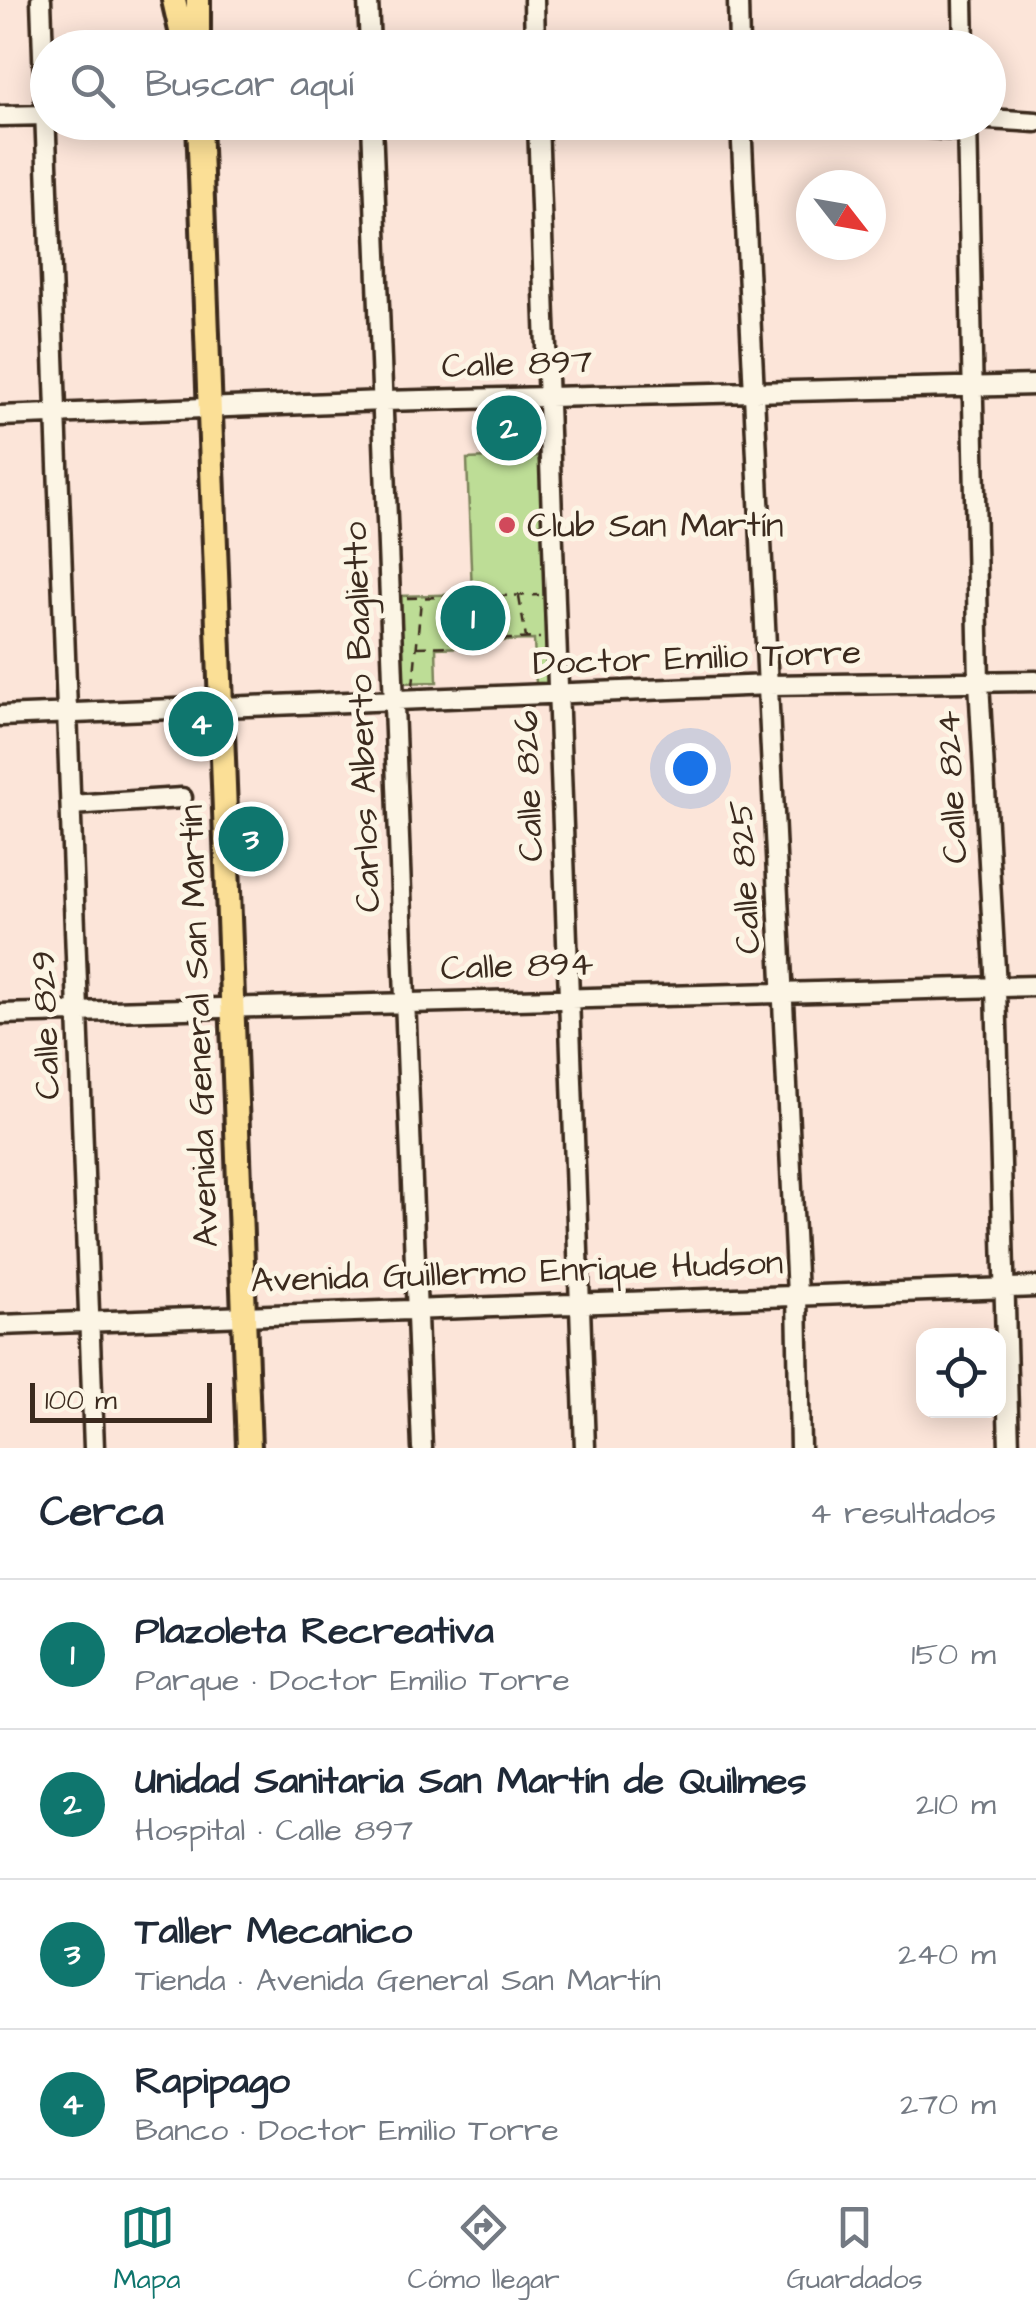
<!DOCTYPE html>
<html lang="es">
<meta charset="utf-8">
<style>
:root{--surface:#fff;--page:#f6f6f7;--text:#1f2937;--muted:#747a83;--line:#e0e1e3;--accent:#0f766e}
body{margin:0;font-family:"Architects Daughter",sans-serif;background:var(--page);color:var(--text)}
.controls{position:absolute;right:30px;bottom:30px;display:grid;overflow:hidden;border-radius:20px;box-shadow:0 5px 25px #0003}
.controls button{width:90px;height:90px;display:grid;place-items:center;padding:0;border:0;border-bottom:2px solid var(--line);background:var(--surface);color:var(--text);font:50px sans-serif}
.compass{position:absolute;left:796px;top:170px;width:90px;height:90px;border-radius:50%;background:var(--surface);box-shadow:0 5px 25px #0003;rotate:121deg}
.scale{position:absolute;left:30px;bottom:25px;width:182px;box-sizing:border-box;padding-left:10px;border:5px solid #3b2a1e;border-top:0;font-size:28px;line-height:35px;white-space:nowrap;color:#3b2a1e;-webkit-text-stroke:8px #fcf5e5;paint-order:stroke}
.you{position:absolute;left:690px;top:768px;width:35px;height:35px;margin:-25px;border:8px solid #fff;border-radius:50%;background:#1a73e8;box-shadow:0 0 0 15px #1a73e833}
.badge{display:grid;place-items:center;width:65px;height:65px;border-radius:50%;background:var(--accent);color:#fff;font-size:32px;font-weight:700}
.pin{position:absolute;translate:-50% -50%;border:5px solid #fff;box-shadow:0 2px 10px #0006}
.list{margin:0;padding:0;list-style:none}
h2{display:flex;justify-content:space-between;align-items:center;height:130px;margin:0;padding:0 40px;font-size:42px}
h2 small{font-size:32px;font-weight:400;color:var(--muted)}
.list li{display:grid;grid-template-columns:65px 1fr auto;gap:30px;align-items:center;box-sizing:border-box;height:150px;padding:0 40px;border-top:2px solid var(--line)}
.list b{display:block;font-size:38px;white-space:nowrap}
.list p{margin:0;font-size:32px;white-space:nowrap;color:var(--muted)}
.list em{font-size:32px;font-style:normal;color:var(--muted)}
.icon{flex:none;width:55px;height:55px;fill:none;stroke:currentColor;stroke-width:2;stroke-linecap:round;stroke-linejoin:round}
.map{position:relative;flex:none;width:1036px;height:1448px;overflow:hidden}
.search{position:absolute;background:var(--surface);box-shadow:0 5px 25px #0003;left:30px;right:30px;top:30px;height:110px;display:flex;align-items:center;gap:25px;box-sizing:border-box;padding:0 35px;border-radius:55px;color:var(--muted);font-size:38px}
.sheet{height:730px;background:var(--surface)}
nav{display:flex;justify-content:space-around;align-items:center;box-sizing:border-box;height:140px;border-top:2px solid var(--line);background:var(--surface);font-size:28px;color:var(--muted)}
nav a{display:grid;justify-items:center;gap:5px}
nav .on{color:var(--accent)}
.map>svg:first-child{display:block}
</style>
<div class="map">
<svg width="1036" height="1448" viewBox="0 0 1036 1448">
<rect width="100%" height="100%" fill="#fce5d9"/>
<filter id="ink" filterUnits="userSpaceOnUse"><feTurbulence type="fractalNoise" baseFrequency=".01" numOctaves="2"/><feDisplacementMap in="SourceGraphic" scale="20" xChannelSelector="R" yChannelSelector="G"/><feConvolveMatrix kernelMatrix="1 2 1 2 8 2 1 2 1" color-interpolation-filters="sRGB"/></filter>
<g filter="url(#ink)">
<!-- green -->
<path fill="#bddd96" stroke="#7c845a" stroke-width="2.5" d="M542 456 550 685H536L534 640 468 642V647L436 648 437 682 400 683 398 596 472 594 467 459Z"/>
<g fill="none" stroke-linecap="round" stroke-linejoin="round">
<!-- minor casing -->
<g stroke="#3b2a1e" stroke-width="25">
<path id="minor" d="M41 0 94 1448
M368 0 370 48
M534 0 535 48
M738 0 739 48
M963 0 964 48
M0 116 48 115
M988 119 1036 122
M372 122 422 1448
M538 122 585 1448
M741 122 797 1295 800 1448
M860 122 967 131
M967 122 979 682 996 988 1009 1448
M0 416 383 401 1036 385
M0 716 769 685 1036 681
M71 805 182 798
M0 1014 1036 986
M0 1325 1036 1287"/>
</g>
<!-- major casing -->
<g stroke="#3b2a1e" stroke-width="30">
<path id="major" d="M174 0 185 48
M198 48V0
M199 122 249 1448"/>
</g>
<!-- path -->
<path stroke="#3b2a1e" stroke-width="2.5" stroke-dasharray="10 8" stroke-linecap="butt" d="M519 597 526 638
M407 598 539 595
M466 640 472 598
M417 647 450 646V641L540 638
M413 686 421 600"/>
<!-- minor -->
<use href="#minor" stroke="#fcf5e5" stroke-width="18"/>
<!-- major -->
<use href="#major" stroke="#fbdf96" stroke-width="22"/>
</g>
</g>
<!-- markers -->
<circle fill="#d1495b" stroke="#fcf5e5" stroke-width="4" cx="507" cy="525" r="10"/>
<g text-anchor="middle" dominant-baseline="central" stroke-width="10" stroke-linejoin="round" paint-order="stroke">
<!-- street labels -->
<g font-size="35" fill="#3b2a1e" stroke="#fcf5e5">
<text transform="translate(517 364) rotate(-2)">Calle 897</text>
<text transform="translate(697 658) rotate(-2)">Doctor Emilio Torre</text>
<text transform="translate(362 717) rotate(-92)">Carlos Alberto Baglietto</text>
<text transform="translate(529 786) rotate(-92)">Calle 826</text>
<text transform="translate(952 787) rotate(-93)">Calle 824</text>
<text transform="translate(745 877) rotate(-93)">Calle 825</text>
<text transform="translate(517 966) rotate(-2)">Calle 894</text>
<text transform="translate(46 1025) rotate(-92)">Calle 829</text>
<text transform="translate(199 1026) rotate(-92)">Avenida General San Martín</text>
<text transform="translate(517 1272) rotate(-2)">Avenida Guillermo Enrique Hudson</text>
</g>
<!-- poi labels -->
<g font-size="35" fill="#3b2a1e" stroke="#fcf5e5" text-anchor="start">
<text x="527" y="525">Club San Martín</text>
</g>
</g>
</svg>
<div class="controls">
<button><svg class="icon" aria-label="locate" viewBox="0 0 24 24"><circle cx="12" cy="12" r="6"/><path d="M12 2v4M12 18v4M2 12h4M18 12h4"/></svg></button>
</div>
<svg class="compass" viewBox="-18 -18 36 36"><path d="M0-13l5 13h-10z" fill="#e53935"/><path d="M0 13l5-13h-10z" fill="#747a83"/></svg>
<div class="scale">100 m</div>
<div class="you"></div>
<div class="pin badge" style="left:473px;top:618px">1</div>
<div class="pin badge" style="left:509px;top:428px">2</div>
<div class="pin badge" style="left:251px;top:839px">3</div>
<div class="pin badge" style="left:201px;top:724px">4</div>
<div class="search"><svg class="icon" aria-label="search" viewBox="0 0 24 24"><circle cx="10" cy="10" r="6"/><path d="M15 15l6 6"/></svg>Buscar aquí</div>
</div>
<section class="sheet">
<h2>Cerca<small>4 resultados</small></h2>
<ul class="list">
<li><span class="badge">1</span><div><b>Plazoleta Recreativa</b><p>Parque · Doctor Emilio Torre</p></div><em>150 m</em></li>
<li><span class="badge">2</span><div><b>Unidad Sanitaria San Martín de Quilmes</b><p>Hospital · Calle 897</p></div><em>210 m</em></li>
<li><span class="badge">3</span><div><b>Taller Mecanico</b><p>Tienda · Avenida General San Martín</p></div><em>240 m</em></li>
<li><span class="badge">4</span><div><b>Rapipago</b><p>Banco · Doctor Emilio Torre</p></div><em>270 m</em></li>
</ul>
</section>
<nav>
<a class="on"><svg class="icon" aria-label="map" viewBox="0 0 24 24"><path d="M3 6l6-2 6 2 6-2v14l-6 2-6-2-6 2zM9 4v14M15 6v14"/></svg>Mapa</a>
<a><svg class="icon" aria-label="directions" viewBox="0 0 24 24"><path d="M12 3l9 9-9 9-9-9zM9 14v-3h6M13 9l2 2-2 2"/></svg>Cómo llegar</a>
<a><svg class="icon" aria-label="saved" viewBox="0 0 24 24"><path d="M7 4h10v16l-5-4-5 4z"/></svg>Guardados</a>
</nav>
